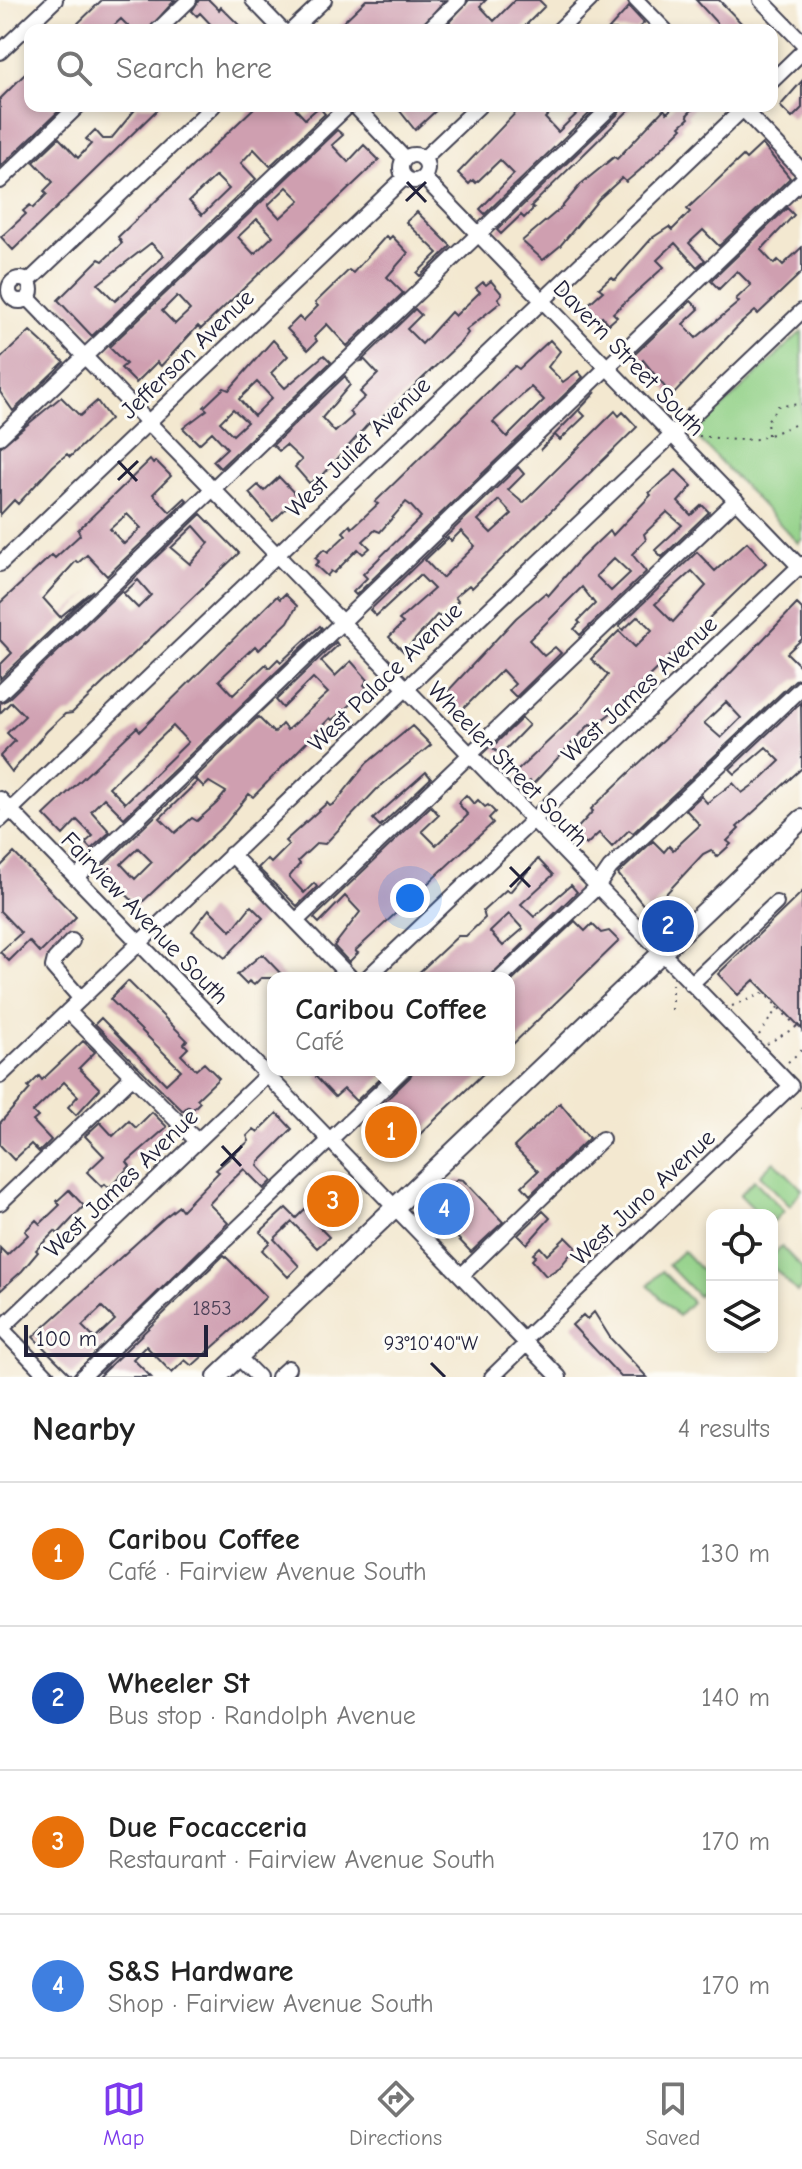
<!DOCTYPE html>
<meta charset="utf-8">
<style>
:root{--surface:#fff;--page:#f6f6f6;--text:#222;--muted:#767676;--line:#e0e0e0;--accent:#7c3aed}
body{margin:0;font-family:"Comic Neue",sans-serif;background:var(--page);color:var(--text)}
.controls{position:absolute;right:24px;bottom:24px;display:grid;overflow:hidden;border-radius:16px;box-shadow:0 4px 12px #0003}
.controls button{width:72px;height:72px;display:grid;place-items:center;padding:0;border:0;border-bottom:2px solid var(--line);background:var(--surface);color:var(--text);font:40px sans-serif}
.scale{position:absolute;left:24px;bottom:20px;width:184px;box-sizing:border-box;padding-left:8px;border:4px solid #22223b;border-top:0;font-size:22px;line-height:28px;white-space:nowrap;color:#22223b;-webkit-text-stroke:6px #fdfcf7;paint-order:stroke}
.you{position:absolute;left:410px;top:898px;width:28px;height:28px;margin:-20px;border:6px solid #fff;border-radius:50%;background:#1a73e8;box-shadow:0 0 0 12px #1a73e833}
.badge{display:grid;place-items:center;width:52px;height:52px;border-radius:50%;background:var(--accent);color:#fff;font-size:26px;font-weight:700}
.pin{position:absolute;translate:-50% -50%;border:4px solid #fff;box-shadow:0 2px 8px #0006}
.popup{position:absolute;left:267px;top:972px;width:248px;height:104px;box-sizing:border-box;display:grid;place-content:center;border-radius:16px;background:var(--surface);filter:drop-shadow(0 2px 6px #0005);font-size:26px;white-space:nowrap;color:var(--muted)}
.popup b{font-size:30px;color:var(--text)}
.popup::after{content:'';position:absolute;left:50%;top:100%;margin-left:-16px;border:16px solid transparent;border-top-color:var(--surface)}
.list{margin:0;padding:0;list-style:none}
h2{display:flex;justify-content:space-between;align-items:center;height:104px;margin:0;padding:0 32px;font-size:34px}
h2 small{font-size:26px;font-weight:400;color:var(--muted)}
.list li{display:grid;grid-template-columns:52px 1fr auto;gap:24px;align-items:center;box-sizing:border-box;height:144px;padding:0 32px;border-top:2px solid var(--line)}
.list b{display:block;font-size:30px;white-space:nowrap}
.list p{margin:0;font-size:26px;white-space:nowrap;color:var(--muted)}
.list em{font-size:26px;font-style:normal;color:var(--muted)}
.icon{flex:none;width:44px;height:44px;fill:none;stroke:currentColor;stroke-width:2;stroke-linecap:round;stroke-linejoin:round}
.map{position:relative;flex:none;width:802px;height:1377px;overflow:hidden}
.search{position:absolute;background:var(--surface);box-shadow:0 4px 12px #0003;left:24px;right:24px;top:24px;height:88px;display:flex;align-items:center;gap:20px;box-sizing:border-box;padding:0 28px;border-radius:16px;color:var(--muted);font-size:30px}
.sheet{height:680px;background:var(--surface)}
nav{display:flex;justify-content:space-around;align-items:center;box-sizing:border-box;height:112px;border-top:2px solid var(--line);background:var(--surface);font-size:22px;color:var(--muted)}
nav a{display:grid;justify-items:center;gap:4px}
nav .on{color:var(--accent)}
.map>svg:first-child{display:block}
</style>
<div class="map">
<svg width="802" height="1377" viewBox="0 0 802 1377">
<rect width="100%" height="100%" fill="#fdfcf7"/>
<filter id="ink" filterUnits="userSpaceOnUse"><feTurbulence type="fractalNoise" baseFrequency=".0125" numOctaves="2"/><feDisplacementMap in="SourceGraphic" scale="16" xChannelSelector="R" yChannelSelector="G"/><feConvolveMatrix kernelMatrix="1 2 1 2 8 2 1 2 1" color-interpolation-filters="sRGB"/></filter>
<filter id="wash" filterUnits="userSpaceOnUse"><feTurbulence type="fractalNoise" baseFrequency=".006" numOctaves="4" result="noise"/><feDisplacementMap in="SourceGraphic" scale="32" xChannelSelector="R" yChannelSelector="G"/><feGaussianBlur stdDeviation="1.8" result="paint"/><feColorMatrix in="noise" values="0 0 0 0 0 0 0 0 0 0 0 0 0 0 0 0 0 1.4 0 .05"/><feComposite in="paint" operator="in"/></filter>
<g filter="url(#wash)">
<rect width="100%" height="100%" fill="#f3e8d0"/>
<!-- green -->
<path fill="#91d086" stroke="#5a7960" stroke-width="2" d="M802 331V539L798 543 694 434Z
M774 1161 802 1189 790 1206 760 1175Z
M754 1180 784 1211 772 1223V1215H760L740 1195Z
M782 1247 802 1268V1287L797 1292 772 1266V1256Z
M683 1251 712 1281 698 1296 668 1265Z
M662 1271 692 1302 678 1316 648 1285Z"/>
<g id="blocks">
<!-- building -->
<path fill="#cf9fb0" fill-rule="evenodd" d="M102 0H175L148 30H132L121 19 109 30H71Z
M199 0H209L219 10 221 7 244 30H216L200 13 197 16 192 11Z
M366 0H445L418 30H335Z
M469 0H486L480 6 494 21 515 0H539L545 6 521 30H442Z
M696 0H719L748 30H723Z
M629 7 644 23 636 30H608Z
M30 69V106H64L0 167V99Z
M802 81V108L792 118 780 106Z
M138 106H161L13 250 1 237 26 214 23 211 30 205 33 208 47 194 44 191 53 182 34 162 59 138 78 158 91 144 86 139 95 130 103 139H111Z
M256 106H293L305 119 319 107 325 114 270 166 254 149 241 163 256 179 92 336 58 300 99 259 103 261 122 243 118 237ZM216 176 229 189 202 215 189 201ZM151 243 164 256 115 301 98 284Z
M396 106H441L415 130Z
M522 106H557L545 118 558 132 585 106 594 109 485 214 480 209 514 174 500 160 476 183 473 180 469 184 458 173Z
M622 106H633L531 206 534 208 524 218 521 215 501 234 497 230 619 113Z
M674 106H696L687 115 689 118 680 126 682 128 640 170 626 182 622 178 599 199 560 246 543 260 522 241 561 208 581 184 614 157 617 159 664 109 667 113Z
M337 130 343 135 332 145 348 162 364 145 379 160 201 329 198 326 161 366 157 362 136 383 121 368 126 364 109 347ZM287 187 300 200 280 218 268 205ZM257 219 273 236 254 254 238 237ZM177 296 190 310 175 324 162 311Z
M762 144 790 178 719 246 703 230 689 243 705 260 697 267 675 243 657 260 664 267 613 313 617 317 609 324 602 316 596 321 584 308 603 291 599 288 611 277 615 280 652 238 669 227 672 230 690 212 687 209 743 156 746 159Z
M787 208 794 215 761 250 774 264 778 260 783 265 802 247V272L758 314 755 311 740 324 672 396 643 360 640 363 633 356 691 301 699 309 683 324 696 338 739 302 736 299 751 285 737 271 719 289 711 281Z
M417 212 451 246 420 276 417 273 438 253 406 222Z
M386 236 389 239 392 236 408 253 387 277 403 293 347 346 327 324 314 337 317 341 308 350 287 329 299 317 303 321 318 306 315 303 349 270 353 273Z
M491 281 502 294 498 298 501 302 466 330 468 333 460 343 372 426 369 423 323 475 309 483 295 467 302 460 286 445 279 451 273 445 345 376 350 385 322 418 335 432 353 416 349 412 365 397 360 392 378 374 365 360 361 361 415 309 421 315 407 329 422 344 451 312 455 316 480 292 476 288 483 282 486 285Z
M30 331 64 362 13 411 0 392V359Z
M273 340 288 356 271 373 285 388 324 355 331 362 220 468 213 461 227 448 212 432 199 444 183 428 207 410 204 407 224 388 229 390ZM257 382 272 398 254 416 239 399ZM233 409 247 422 233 435 220 422Z
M550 340 560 351 548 367 563 382 578 371 583 377 356 595 353 592 367 578 363 574 421 517 410 505 406 502 380 532 375 530 363 541 370 548 363 554 358 549 334 573 331 571 327 576 315 565 319 561 315 558 324 549 328 552 346 535 343 532 350 525 352 528 378 504 375 502 500 380 515 366 519 369ZM531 387 544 400 507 437 493 422Z
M596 392 579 410 585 416 560 440 555 435 540 450Z
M61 397 80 416 97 401 110 419 70 457 67 454 53 466 18 504 14 500 0 515V447Z
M615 411 619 416 623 412 637 427 472 588 469 585 455 597 458 601 440 617 437 615 404 652 389 637 403 623 399 620 434 589 420 575 376 616 370 610 518 467 524 474 508 490 523 503ZM499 500 512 514 491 533 478 520ZM461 531 475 546 442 578 425 560 448 538 451 541Z
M150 460 153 464 156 461 171 476 153 494 170 512 185 498 187 500 107 576 87 555 78 563 76 561 43 598 60 617 93 590 0 679V665L12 653 0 640V603L52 555 55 558 80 535 78 530ZM127 514 141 528 124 544 110 529Z
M676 470 692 486 678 502 691 515 702 505 709 512 662 557 655 550 682 525 667 512 644 534 646 540 632 554 646 572 580 635 574 629 580 623 578 621 595 604 582 587 529 640 544 656 555 647 561 653 516 697 509 690 515 684 502 670 459 713 446 700 451 695 448 691 516 618 545 593 548 596 581 558 610 530 613 535 651 495 649 493ZM614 558 630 573 611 591 596 576Z
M279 477 298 497 273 521 249 493 258 485 264 491Z
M201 514 239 553 72 713 65 714 47 731 12 772 0 756 15 741 7 733 25 716 11 702 0 713V703L7 700 121 591 138 608 151 595 138 580 124 593 121 591ZM194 526 209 543 190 564 171 548Z
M747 542 766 563 611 713 594 726 590 724 533 784 530 781 526 784 515 773 579 712 608 675 591 659 619 631 635 647 652 630 638 616 623 630 619 626 697 552 715 571ZM692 571 706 586 673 622 655 604Z
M285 594 297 606 288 622 259 650 255 646 219 680 233 695 266 664 269 668 278 659 281 662 320 626 322 628 124 818 104 798 91 811 110 832 91 849 85 843 93 836 77 820 63 835 44 815 137 727 140 731 277 596 280 599ZM173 726 188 742 125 803 109 787Z
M797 604 802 609V639L787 653 802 668V677L795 680 633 833 629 830 612 847 599 833 586 845 574 832 593 811 591 809 698 707ZM726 702 741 718 721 738 704 723Z
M336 642 338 645 321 661 335 676 351 661 368 680 364 685 367 688 344 710 332 720 330 718 253 797 249 794 225 824 138 906 100 869 194 779 197 782 160 818 175 833 192 818 197 821 217 803 226 792 209 782 204 787 195 778 258 717 274 733 282 724 287 730 328 693 313 678 283 708 276 700ZM138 848 152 862 135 879 121 864Z
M801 702 802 768 737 827 739 829 727 841 731 844 717 857 711 850 703 854 649 912 618 874 653 841 664 852 669 846 673 850 700 825 686 810 701 796 707 803 733 783 742 793 760 780 780 761 766 747 735 774 730 769Z
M522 718 529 725 500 755 492 747Z
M412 726 431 745 377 789 325 844 317 843 298 861 300 864 289 877 304 893 314 883 317 887 297 906 258 868 267 859 271 863 289 845 285 841 327 803 330 806 335 803 367 763Z
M426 772 431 778 380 826 373 819Z
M466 795 474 804 478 800 485 807 488 805 495 812 489 818 493 823 355 951 358 953 349 962 334 946 360 912 345 896 319 923 314 918 431 806 439 815 422 831 436 845 468 815 458 803Z
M14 853 76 917 40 953 29 941 9 961 0 952 21 933 0 911V867Z
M538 859 553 875 521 904 534 917 571 885 577 892 488 978H413L458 936H466L485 918 483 911 506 890 510 892ZM509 914 523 929 503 946 490 932Z
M802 892V1029L754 980 738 995 718 974Z
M251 906 263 918 225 958 192 931 209 909 231 931Z
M575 921 585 931 592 924 601 933 609 931 619 941 509 1048V984Z
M262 954 285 978H261L254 985 249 981 246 984 237 975Z
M128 981 187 1040 184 1044 188 1048 181 1055 196 1070 204 1063 219 1078 197 1099 200 1102 192 1110 188 1106 183 1111 95 1024 101 1018 166 1084 181 1070 110 999Z
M83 1041 95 1052 79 1068 100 1089 76 1115 68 1107 78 1096 64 1082 33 1112 38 1117 33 1121 51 1140 39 1152 31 1144 14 1160 0 1145V1123L30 1089 28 1087 39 1076 42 1080Z
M323 1070H389L356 1101 344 1089 335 1097 316 1077Z
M413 1070H487L417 1137 409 1129 390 1148 368 1122 372 1118 370 1116 410 1077Z
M560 1103 589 1138 530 1195 522 1186 538 1171 514 1147Z
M152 1112 167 1127 127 1162 130 1166 109 1188 105 1184 102 1187 87 1172 104 1156 85 1136 100 1122 113 1136 129 1121 136 1128Z
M277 1113 292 1129 259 1162 258 1166 272 1181 264 1189 244 1169 224 1188 209 1204 228 1223 72 1376 33 1337 164 1218 179 1206 182 1210 219 1172 216 1170 249 1141 247 1136 254 1129 258 1132ZM102 1307 115 1320 95 1339 82 1326Z
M457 1179 463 1180 503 1222 471 1252 428 1207Z
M345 1182 353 1190 317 1225 329 1237 317 1248 292 1222 274 1239 299 1266 288 1277 262 1250 270 1242 260 1232 286 1208 296 1218 314 1200 310 1196 322 1184 332 1195Z
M69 1190 84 1206 58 1234 55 1231 36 1250 38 1252 22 1271 0 1291V1248L7 1255 28 1235 25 1231 36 1220 40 1224 60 1205 57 1201Z
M543 1211 550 1218 527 1244 518 1235Z
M566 1237 576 1247 560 1267 546 1276 532 1260 536 1256 533 1254 540 1247 547 1255Z
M224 1255 266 1297 242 1321 192 1366 185 1360 172 1373 146 1346 133 1359 151 1377H98Z
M594 1312 611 1339 647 1377H621L572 1325 583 1315 587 1319Z"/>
</g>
</g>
<g filter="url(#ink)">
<use href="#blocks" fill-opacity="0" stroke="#414051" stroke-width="2"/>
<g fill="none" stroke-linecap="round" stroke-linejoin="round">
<!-- minor casing -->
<g stroke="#414051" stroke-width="18">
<path id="minor" d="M253 0 282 30
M636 0 665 30
M761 0 802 42
M158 30 189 0
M292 30 324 0
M428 30 459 0
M559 30 590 0
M0 52 55 0
M772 81 802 52
M355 106 405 159
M740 106 802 171
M401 168a13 13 0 1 1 26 0a13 13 0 1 1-26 0Z
M423 159 479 106
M424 178 802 569
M0 181 78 106
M9 290a11 11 0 1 1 22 0a11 11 0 1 1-22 0Z
M28 282 213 106
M28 298 791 1086 524 1340
M0 437 348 106
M0 564 405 177
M0 693 612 106
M0 799 559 1377
M0 820 746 106
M231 854 351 978
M76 878 802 180
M297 920 736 500
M72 941 55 959 53 967 81 999
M367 978 802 564
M501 978 597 887 610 868 802 687
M691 984 776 903
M68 1011 197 1141
M0 1076 802 311
M0 1203 133 1076
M462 1275 602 1139
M0 1327 48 1377
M0 1330 273 1069
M238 1357 258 1377
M82 1377 403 1070
M278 1377 288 1368
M492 1377 527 1343"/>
</g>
<!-- major casing -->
<g stroke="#414051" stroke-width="22">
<path id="major" d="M217 1377 802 819"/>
</g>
<!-- path -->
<path stroke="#414051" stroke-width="2" stroke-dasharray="2 6" stroke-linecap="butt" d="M691 435 735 440 759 439 802 422
M768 435 767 421 778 406 802 404
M732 1006 764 993 802 1032
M672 1010V982
M759 1035 778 1007
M767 1044 796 1027
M788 1062 802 1050
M801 1108 802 1107"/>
<!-- minor -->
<use href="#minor" stroke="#fff" stroke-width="14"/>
<!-- major -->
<use href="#major" stroke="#fff" stroke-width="18"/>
</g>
</g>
<!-- ticks -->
<path fill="none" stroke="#22223b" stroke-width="3" d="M407 182 426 202M406 201 426 182M118 461 137 481M118 480 138 461M510 867 530 887M510 887 530 867M222 1146 241 1166M221 1166 242 1146M431 1363 445 1377"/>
<g text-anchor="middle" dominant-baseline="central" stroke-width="6" stroke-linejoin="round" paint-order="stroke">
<!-- number labels -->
<g font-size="20" fill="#4d4158">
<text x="212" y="1308">1853</text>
</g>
<!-- street labels -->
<g font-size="24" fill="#22223b" stroke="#fdfcf7">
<text transform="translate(187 354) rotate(-44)">Jefferson Avenue</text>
<text transform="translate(629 358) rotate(46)">Davern Street South</text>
<text transform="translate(358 447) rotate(-44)">West Juliet Avenue</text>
<text transform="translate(385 677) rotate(-44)">West Palace Avenue</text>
<text transform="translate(639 689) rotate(-43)">West James Avenue</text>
<text transform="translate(508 764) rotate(46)">Wheeler Street South</text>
<text transform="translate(145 918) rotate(46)">Fairview Avenue South</text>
<text transform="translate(121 1183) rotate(-44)">West James Avenue</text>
<text transform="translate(643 1197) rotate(-43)">West Juno Avenue</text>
</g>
</g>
<g font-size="20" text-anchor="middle" fill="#22223b" stroke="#fdfcf7" stroke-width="6" stroke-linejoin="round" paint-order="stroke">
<text x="431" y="1350">93°10'40"W</text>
</g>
</svg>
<div class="controls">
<button><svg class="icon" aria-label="locate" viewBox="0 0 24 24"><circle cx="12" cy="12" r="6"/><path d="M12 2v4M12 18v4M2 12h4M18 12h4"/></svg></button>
<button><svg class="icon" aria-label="layers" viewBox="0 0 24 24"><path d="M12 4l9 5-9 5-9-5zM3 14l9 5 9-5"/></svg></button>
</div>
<div class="scale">100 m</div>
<div class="you"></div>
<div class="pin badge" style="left:391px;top:1132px;background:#e8710a">1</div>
<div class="popup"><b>Caribou Coffee</b>Café</div>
<div class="pin badge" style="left:668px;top:926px;background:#1a4fb4">2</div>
<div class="pin badge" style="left:333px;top:1201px;background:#e8710a">3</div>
<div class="pin badge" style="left:444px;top:1209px;background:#3f7fe0">4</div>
<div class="search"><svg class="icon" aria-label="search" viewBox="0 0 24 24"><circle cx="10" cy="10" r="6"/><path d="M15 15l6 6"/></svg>Search here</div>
</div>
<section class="sheet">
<h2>Nearby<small>4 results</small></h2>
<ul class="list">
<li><span class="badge" style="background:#e8710a">1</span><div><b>Caribou Coffee</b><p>Café · Fairview Avenue South</p></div><em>130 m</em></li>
<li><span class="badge" style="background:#1a4fb4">2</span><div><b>Wheeler St</b><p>Bus stop · Randolph Avenue</p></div><em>140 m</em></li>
<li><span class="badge" style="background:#e8710a">3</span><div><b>Due Focacceria</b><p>Restaurant · Fairview Avenue South</p></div><em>170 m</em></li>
<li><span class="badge" style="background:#3f7fe0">4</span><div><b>S&amp;S Hardware</b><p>Shop · Fairview Avenue South</p></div><em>170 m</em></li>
</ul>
</section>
<nav>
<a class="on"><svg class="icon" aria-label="map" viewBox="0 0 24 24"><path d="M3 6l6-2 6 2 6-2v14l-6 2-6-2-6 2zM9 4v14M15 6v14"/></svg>Map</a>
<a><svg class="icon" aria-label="directions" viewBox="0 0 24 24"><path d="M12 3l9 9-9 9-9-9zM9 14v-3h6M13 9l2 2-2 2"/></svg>Directions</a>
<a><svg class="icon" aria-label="saved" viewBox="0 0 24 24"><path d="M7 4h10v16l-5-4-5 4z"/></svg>Saved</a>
</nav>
